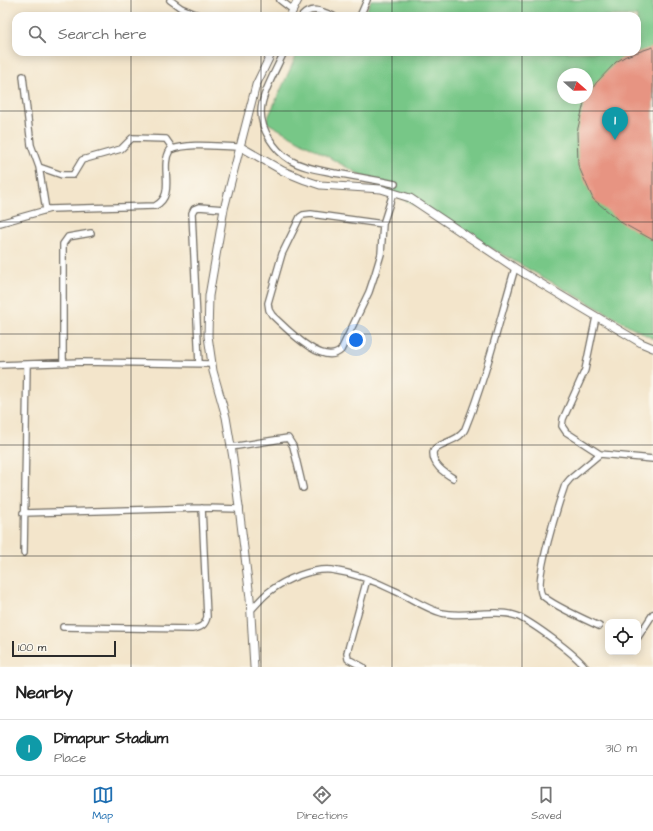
<!DOCTYPE html>
<style>
:root{--surface:#fff;--page:#f2f2f2;--text:#222;--muted:#767676;--line:#e0e0e0;--accent:#1f6fb2}
body{margin:0;font-family:"Architects Daughter",sans-serif;background:var(--page);color:var(--text)}
.controls{position:absolute;right:12px;bottom:12px;display:grid;overflow:hidden;border-radius:8px;box-shadow:0 2px 10px #0003}
.controls button{width:36px;height:36px;display:grid;place-items:center;padding:0;border:0;border-bottom:1px solid var(--line);background:var(--surface);color:var(--text);font:20px sans-serif}
.compass{position:absolute;left:557px;top:68px;width:36px;height:36px;border-radius:50%;background:var(--surface);box-shadow:0 2px 10px #0003;rotate:110deg}
.scale{position:absolute;left:12px;bottom:10px;width:104px;box-sizing:border-box;padding-left:4px;border:2px solid #2b2b2b;border-top:0;font-size:11px;line-height:14px;white-space:nowrap;color:#2b2b2b;-webkit-text-stroke:3px #fbf7ec;paint-order:stroke}
.you{position:absolute;left:356px;top:340px;width:14px;height:14px;margin:-10px;border:3px solid #fff;border-radius:50%;background:#1a73e8;box-shadow:0 0 0 6px #1a73e833}
.badge{display:grid;place-items:center;width:26px;height:26px;border-radius:50%;background:var(--accent);color:#fff;font-size:13px;font-weight:700}
.pin{position:absolute;translate:-50% -33px;filter:drop-shadow(0 1px 2px #0008)}
.pin::after{content:'';position:absolute;top:21px;width:14px;height:12px;background:inherit;clip-path:polygon(0 0,100% 0,50% 100%)}
.list{margin:0;padding:0;list-style:none}
h2{display:flex;justify-content:space-between;align-items:center;height:52px;margin:0;padding:0 16px;font-size:17px}
h2 small{font-size:13px;font-weight:400;color:var(--muted)}
.list li{display:grid;grid-template-columns:26px 1fr auto;gap:12px;align-items:center;box-sizing:border-box;height:56px;padding:0 16px;border-top:1px solid var(--line)}
.list b{display:block;font-size:15px;white-space:nowrap}
.list p{margin:0;font-size:13px;white-space:nowrap;color:var(--muted)}
.list em{font-size:13px;font-style:normal;color:var(--muted)}
.icon{flex:none;width:22px;height:22px;fill:none;stroke:currentColor;stroke-width:2;stroke-linecap:round;stroke-linejoin:round}
.map{position:relative;flex:none;width:653px;height:667px;overflow:hidden}
.search{position:absolute;background:var(--surface);box-shadow:0 2px 10px #0003;left:12px;right:12px;top:12px;height:44px;display:flex;align-items:center;gap:10px;box-sizing:border-box;padding:0 14px;border-radius:12px;color:var(--muted);font-size:15px}
.sheet{height:108px;background:var(--surface)}
nav{display:flex;justify-content:space-around;align-items:center;box-sizing:border-box;height:56px;border-top:1px solid var(--line);background:var(--surface);font-size:11px;color:var(--muted)}
nav a{display:grid;justify-items:center;gap:2px}
nav .on{color:var(--accent)}
.map>svg:first-child{display:block}
</style>
<div class="map">
<svg width="653" height="667" viewBox="0 0 653 667">
<rect width="100%" height="100%" fill="#fbf7ec"/>
<filter id="ink" filterUnits="userSpaceOnUse"><feTurbulence type="fractalNoise" baseFrequency=".025" numOctaves="2"/><feDisplacementMap in="SourceGraphic" scale="8" xChannelSelector="R" yChannelSelector="G"/><feConvolveMatrix kernelMatrix="1 2 1 2 8 2 1 2 1" color-interpolation-filters="sRGB"/></filter>
<filter id="wash" filterUnits="userSpaceOnUse"><feTurbulence type="fractalNoise" baseFrequency=".012" numOctaves="4" result="noise"/><feDisplacementMap in="SourceGraphic" scale="16" xChannelSelector="R" yChannelSelector="G"/><feGaussianBlur stdDeviation="0.9" result="paint"/><feColorMatrix in="noise" values="0 0 0 0 0 0 0 0 0 0 0 0 0 0 0 0 0 1.4 0 .05"/><feComposite in="paint" operator="in"/></filter>
<g filter="url(#wash)">
<rect width="100%" height="100%" fill="#f3e5cb"/>
<!-- green -->
<path fill="#77c787" stroke="#517959" fill-rule="evenodd" d="M371 0H653V339L266 122 298 52H637V16H364ZM563 74H587V98H563Z"/>
<g id="blocks">
<!-- building -->
<path fill="#e79482" d="M653 47V240L622 223 593 199 578 165 577 132 584 103 596 83 616 62 626 56Z"/>
</g>
</g>
<g filter="url(#ink)">
<use href="#blocks" fill-opacity="0" stroke="#716c63" stroke-width="1"/>
<g fill="none" stroke-linecap="round" stroke-linejoin="round">
<!-- minor casing -->
<g stroke="#716c63" stroke-width="8">
<path id="minor" d="M170 0 181 8 200 16
M280 0 293 10
M302 16C311 6 322 11 333 16
M360 16 367 0
M284 52C277 68 261 95 261 112 261 130 275 151 290 160 303 168 320 170 334 173 355 176 375 180 395 184
M23 76 31 145 39 167
M46 210 39 167 62 175H73L82 160 121 149 132 138 166 139 173 149
M0 223 50 209 155 206C177 195 159 168 170 150 191 142 219 147 241 147
M383 224 311 214 303 215 300 217 282 254 268 303 269 310 272 315C285 327 323 368 341 350L369 292 375 274 381 254 383 224 393 193
M596 317 585 370 563 419 562 426 566 432 600 454 653 459
M63 363V244L68 237 91 233
M199 364 192 213 194 209 199 207 224 209
M0 365 81 362 212 364
M231 447 288 438 293 446 303 488
M453 478C443 472 433 465 433 453 433 443 459 443 465 429 486 377 499 322 515 268
M23 513 202 508 240 509
M24 553 27 365
M251 610C257 604 263 596 270 591 286 579 312 568 332 570 352 573 375 581 393 590 410 597 424 608 442 613 461 617 478 612 497 613 503 613 512 614 517 616 533 623 575 654 585 667
M599 626C586 620 550 604 542 595 533 583 559 502 565 485L570 479 600 454
M63 627 192 629C201 628 205 625 207 617L202 508
M638 637 653 614
M363 667 348 659 347 653 367 579"/>
</g>
<!-- tertiary casing -->
<g stroke="#716c63" stroke-width="9">
<path id="tertiary" d="M290 16 298 0
M241 147 283 171 305 180 320 185 381 189 410 198 515 268 641 343 653 348
M254 667 250 598 233 458 226 417 213 371 208 336 209 296 224 209 256 85 272 52"/>
</g>
<!-- minor -->
<use href="#minor" stroke="#fff" stroke-width="5.5"/>
<!-- tertiary -->
<use href="#tertiary" stroke="#fff" stroke-width="7"/>
</g>
</g>
<!-- grid -->
<path fill="none" stroke="#2b2b2b" stroke-width="1" stroke-opacity="0.55" d="M131 0V16M261 0V16M392 0V16M522 0V16M131 52V667M261 52V667M392 52V667M522 52V667M0 111H653M0 222H653M0 334H653M0 445H653M0 556H653"/>
</svg>
<div class="controls">
<button><svg class="icon" aria-label="locate" viewBox="0 0 24 24"><circle cx="12" cy="12" r="6"/><path d="M12 2v4M12 18v4M2 12h4M18 12h4"/></svg></button>
</div>
<svg class="compass" viewBox="-18 -18 36 36"><path d="M0-13l5 13h-10z" fill="#e53935"/><path d="M0 13l5-13h-10z" fill="#767676"/></svg>
<div class="scale">100 m</div>
<div class="you"></div>
<div class="pin badge" style="left:615px;top:140px;background:#0f9aa8">1</div>
<div class="search"><svg class="icon" aria-label="search" viewBox="0 0 24 24"><circle cx="10" cy="10" r="6"/><path d="M15 15l6 6"/></svg>Search here</div>
</div>
<section class="sheet">
<h2>Nearby<small></small></h2>
<ul class="list">
<li><span class="badge" style="background:#0f9aa8">1</span><div><b>Dimapur Stadium</b><p>Place</p></div><em>310 m</em></li>
</ul>
</section>
<nav>
<a class="on"><svg class="icon" aria-label="map" viewBox="0 0 24 24"><path d="M3 6l6-2 6 2 6-2v14l-6 2-6-2-6 2zM9 4v14M15 6v14"/></svg>Map</a>
<a><svg class="icon" aria-label="directions" viewBox="0 0 24 24"><path d="M12 3l9 9-9 9-9-9zM9 14v-3h6M13 9l2 2-2 2"/></svg>Directions</a>
<a><svg class="icon" aria-label="saved" viewBox="0 0 24 24"><path d="M7 4h10v16l-5-4-5 4z"/></svg>Saved</a>
</nav>
